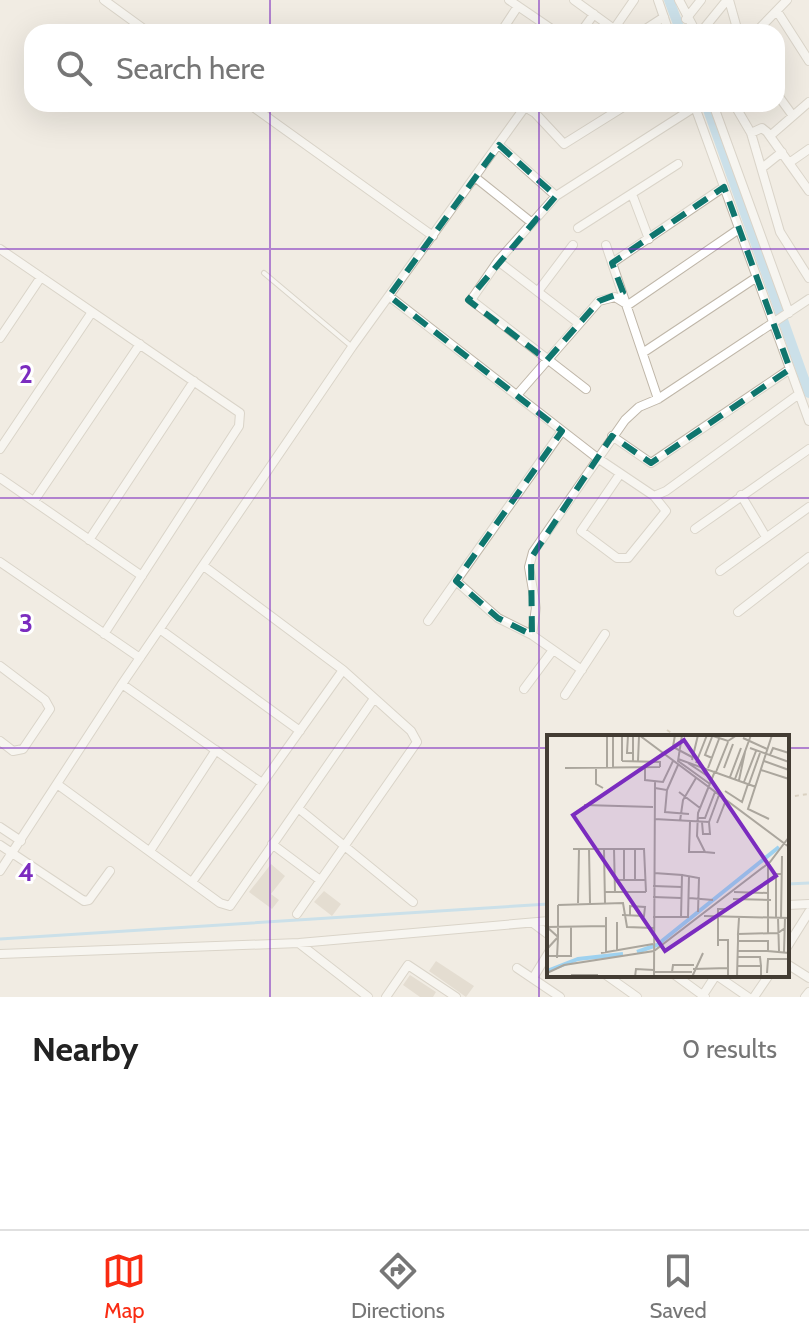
<!DOCTYPE html>
<style>
:root{--surface:#fff;--page:#f6f6f6;--text:#222;--muted:#767676;--line:#e0e0e0;--accent:#f92b12}
body{margin:0;font-family:Cabin,sans-serif;background:var(--page);color:var(--text)}
.list{margin:0;padding:0;list-style:none}
h2{display:flex;justify-content:space-between;align-items:center;height:104px;margin:0;padding:0 32px;font-size:34px}
h2 small{font-size:26px;font-weight:400;color:var(--muted)}
.icon{flex:none;width:44px;height:44px;fill:none;stroke:currentColor;stroke-width:2;stroke-linecap:round;stroke-linejoin:round}
.map{position:relative;flex:none;width:809px;height:997px;overflow:hidden}
.search{position:absolute;background:var(--surface);box-shadow:0 8px 32px #0002;left:24px;right:24px;top:24px;height:88px;display:flex;align-items:center;gap:20px;box-sizing:border-box;padding:0 28px;border-radius:24px;color:var(--muted);font-size:30px}
.sheet{height:232px;background:var(--surface)}
nav{display:flex;justify-content:space-around;align-items:center;box-sizing:border-box;height:112px;border-top:2px solid var(--line);background:var(--surface);font-size:22px;color:var(--muted)}
nav a{display:grid;justify-items:center;gap:4px}
nav .on{color:var(--accent)}
.map>svg:first-child{display:block}
</style>
<div class="map">
<svg width="809" height="997" viewBox="0 0 809 997">
<rect width="100%" height="100%" fill="#f1ece3"/>
<g fill="none" stroke-linecap="round" stroke-linejoin="round">
<!-- stream -->
<path stroke="#9ed1ef" stroke-width="3" d="M787 884 809 883
M0 939 549 904"/>
<!-- canal -->
<path stroke="#9ed1ef" stroke-width="10" d="M669 0 681 32
M706 104 809 393"/>
</g>
<!-- building -->
<path fill="#d6cabb" d="M271 864 285 876 271 894 279 900 272 909 249 892Z
M324 891 341 904 332 916 314 902Z
M436 961 474 986 466 997 429 971Z
M410 975 436 992 433 997H420L403 985Z"/>
<g fill="none" stroke-linecap="round" stroke-linejoin="round">
<!-- service casing -->
<g stroke="#bfb6a8" stroke-width="6">
<path id="service" d="M264 273 351 346"/>
</g>
<!-- minor casing -->
<g stroke="#bfb6a8" stroke-width="10">
<path id="minor" d="M104 0 148 32
M509 0 556 32
M574 0 614 29 612 32
M658 0 669 32
M679 0 696 32
M729 0 738 32
M777 11 809 61
M686 19 701 0
M614 29 634 0
M501 32 518 6
M581 32 594 14
M641 32 664 17
M701 32 727 0
M756 32 787 0
M777 94 793 116
M249 104 433 236
M520 104 535 113 564 144 628 104
M694 104 809 421
M713 104 789 313
M734 104 751 133 762 128 767 132 809 191
M751 133 780 232 809 278
M770 136 809 102
M499 145 556 196 498 261 471 300 586 389
M789 163 809 149
M762 168 782 152
M476 178 531 222
M632 194 649 239
M556 196 695 107
M578 228 678 164
M606 245 658 399
M0 249 240 413 239 426 104 634
M498 261 577 322
M612 263 724 187
M539 290 573 245
M389 296 596 457 654 496 666 491 799 394
M0 338 41 277
M644 352 757 277
M517 395 599 301 615 297 628 305 739 229
M612 436 651 463 790 369
M0 449 92 312
M620 474 581 531 617 558H628L666 511 654 496
M0 478 142 576
M741 495 766 537
M34 501 140 344
M695 529 809 449
M89 540 194 381
M0 562 140 658
M720 571 809 507
M738 612 809 557
M428 621 456 581
M161 630 300 731
M532 635 498 618 456 581 562 431
M0 666 45 700 50 709 23 749 13 751 0 741
M582 670 532 635 536 608 529 567 533 552 625 420 639 407 658 399 809 299
M122 684 262 783
M524 689 553 650
M565 695 605 634
M57 784 220 903 230 906 373 700
M298 808 413 902
M0 827 21 841
M272 844 320 880
M0 845 84 901 89 900 110 871
M150 851 216 750
M0 871 122 684 352 347 525 107
M192 882 343 670 205 567
M787 905 809 904
M297 914 417 742 411 731 343 670
M533 923 549 935
M300 944 368 997
M787 947 809 912
M0 954 299 943 549 921
M787 964 809 978
M517 968 560 997
M606 975 637 997
M675 975 705 997
M716 975 748 997
M533 978 549 952
M703 995 716 975
M386 997 408 965 456 997
M754 997 769 975
M805 997 809 992"/>
</g>
<!-- path -->
<path stroke="#beaf97" stroke-width="2" stroke-dasharray="4 4" stroke-linecap="butt" d="M667 730 677 737
M787 797 809 794"/>
<!-- service -->
<use href="#service" stroke="#fff" stroke-width="4"/>
<!-- minor -->
<use href="#minor" stroke="#fff" stroke-width="8"/>
</g>
<!-- marked area -->
<path d="M0 0H809V997H0ZM499 145 556 196 468 300 547 360 599 301 623 292 612 263 724 187 790 369 651 463 612 436 531 558 532 635 498 618 456 581 562 431 389 296Z" fill="#f1ece3" fill-opacity=".55" fill-rule="evenodd"/>
<path fill="none" stroke="#0f766e" stroke-width="6" stroke-dasharray="16 10" stroke-linejoin="round" d="M499 145 556 196 468 300 547 360 599 301 623 292 612 263 724 187 790 369 651 463 612 436 531 558 532 635 498 618 456 581 562 431 389 296Z"/>
<!-- grid -->
<path fill="none" stroke="#7b2cbf" stroke-width="2" stroke-opacity="0.55" d="M270 0V32M539 0V32M270 104V997M539 104V997M0 249H809M0 498H809M0 748H549M787 748H809"/>
<!-- overview -->
<g transform="translate(547 735)">
<rect width="242" height="242" fill="#f1ece3"/>
<path fill="none" stroke="#9ed1ef" stroke-width="4" d="M90 217 110 210 232 112M0 236 31 224 76 219"/>
<path fill="none" stroke="#aba69d" stroke-width="2" d="M60 0V32M75 0V26M81 0 80 18H86M92 0 242 112M128 0 126 12 145 22M135 0 131 26 163 49M163 0 181 6 190 0M196 3 220 14M203 13 242 27M223 20 226 13 242 18M165 23 158 20 165 2M131 24 209 52M145 25 151 0M75 26 113 27V32M86 26V0M91 26 92 1M217 26 242 35M141 28 165 44M149 28 160 0M49 32V49L56 53M66 32V0M98 32V45L116 47 126 26M18 33 113 32M161 33 172 4M177 33 186 9M214 35 242 44M169 37 181 7M183 42 194 13M188 44 204 0M192 45 198 17M197 47 209 16M202 49 213 18M108 53 120 55 118 77 142 79M120 55 131 30M178 56 195 67 201 49M132 57 153 73M37 70 106 72M150 83H158L168 57M107 84 162 87 172 60M222 84 201 74 225 0M133 86 136 65 149 43M143 87 142 117H157M155 87 156 99H163L162 87M170 88 179 65M26 114H97L99 157M42 114 43 168M67 114 68 157M88 114V145M57 115 58 168M168 118 158 117 150 101 151 78 168 36M107 138 135 140 134 183M135 140 152 143 151 177M68 145H99M77 145V114M106 151 135 152M57 157H99M187 157 221 158M106 162 134 163M142 163 166 165M186 164 224 165M31 168 32 114M11 170 76 168 80 192 107 193M75 180 97 181 98 172 83 171V180M157 181 242 183M59 182V218M106 182H141L142 141M241 182V124M192 183 191 199 231 198 238 193M229 183V139H234M231 183 232 216M234 183 235 121M70 187V216M0 192 59 191M0 192 11 202 10 223M221 198V129M191 199V206H221V216L242 218M171 205H181V242M171 211V174H182M0 214 11 202V170M191 216H220M237 217 238 183M54 218 106 209M0 221H24V191M190 222H213L214 231M190 231H214V242M146 234 181 233M107 237H145M125 237 126 230H147M0 238 17 230 107 216 223 127 242 102M220 238 221 224H242M24 240H51M88 242 89 234 107 235M107 242 108 46M145 242 156 218M190 242 191 206"/>
<path fill="#7b2cbf" fill-opacity="0.15" stroke="#7b2cbf" stroke-width="4" d="M137 5 229 141 118 216 26 80Z"/>
<rect width="242" height="242" fill="none" stroke="#433c33" stroke-width="4"/>
</g>
<g font-size="26" text-anchor="middle" font-weight="bold" fill="#7b2cbf" stroke="#fff" stroke-width="6" stroke-linejoin="round" paint-order="stroke">
<text x="26" y="383">2</text>
<text x="26" y="632">3</text>
<text x="26" y="881">4</text>
</g>
</svg>
<div class="search"><svg class="icon" aria-label="search" viewBox="0 0 24 24"><circle cx="10" cy="10" r="6"/><path d="M15 15l6 6"/></svg>Search here</div>
</div>
<section class="sheet">
<h2>Nearby<small>0 results</small></h2>
<ul class="list">
</ul>
</section>
<nav>
<a class="on"><svg class="icon" aria-label="map" viewBox="0 0 24 24"><path d="M3 6l6-2 6 2 6-2v14l-6 2-6-2-6 2zM9 4v14M15 6v14"/></svg>Map</a>
<a><svg class="icon" aria-label="directions" viewBox="0 0 24 24"><path d="M12 3l9 9-9 9-9-9zM9 14v-3h6M13 9l2 2-2 2"/></svg>Directions</a>
<a><svg class="icon" aria-label="saved" viewBox="0 0 24 24"><path d="M7 4h10v16l-5-4-5 4z"/></svg>Saved</a>
</nav>
